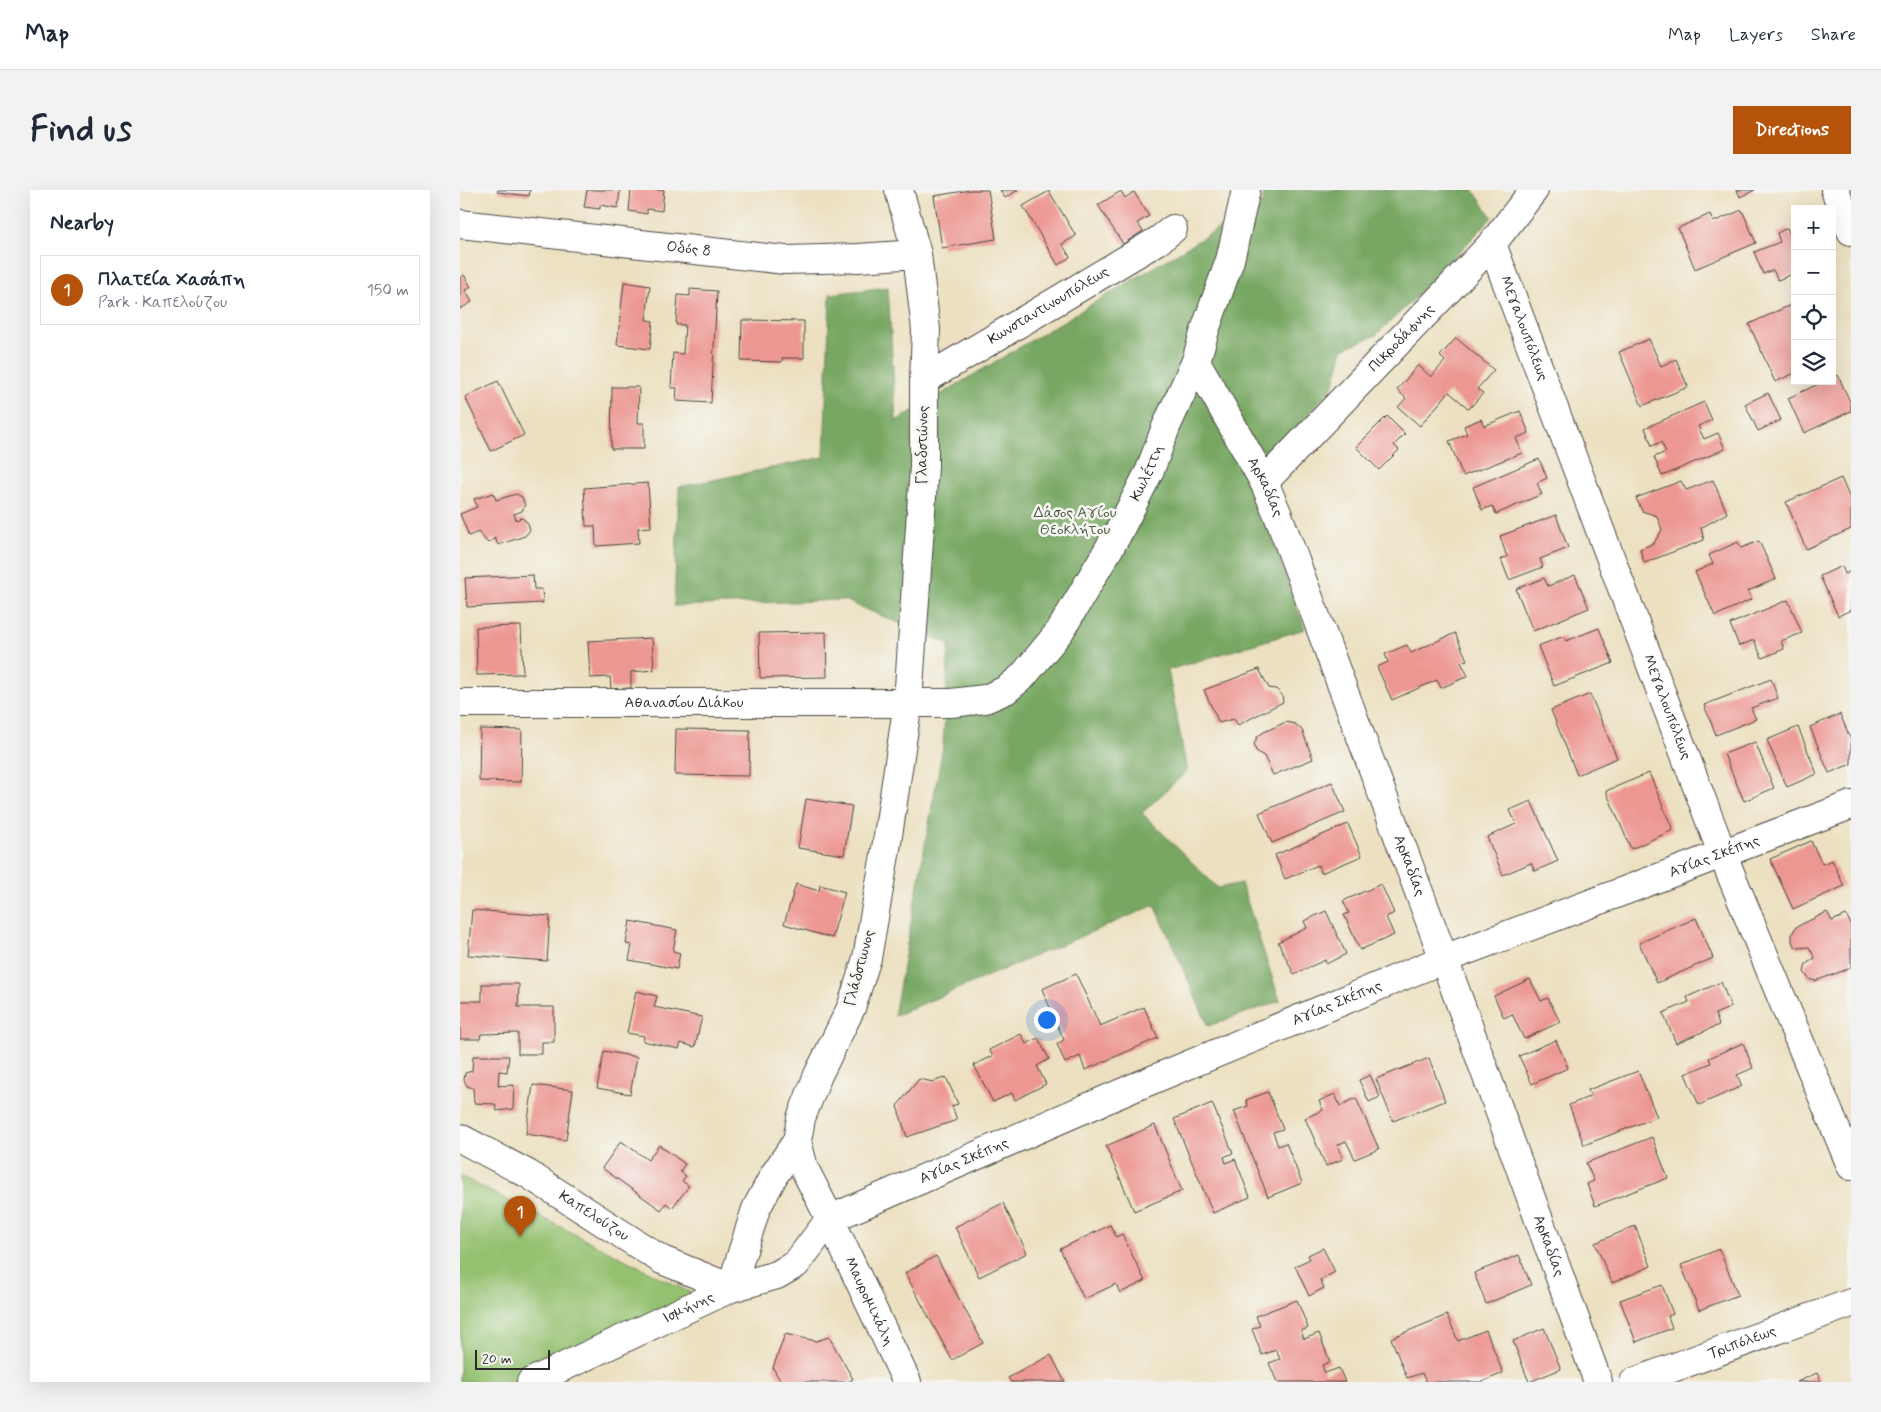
<!DOCTYPE html>
<meta charset="utf-8">
<style>
:root{--surface:#fff;--page:#f2f2f3;--text:#1f2937;--muted:#747a83;--line:#e0e1e3;--accent:#b45309}
body{margin:0;font-family:Mynerve,sans-serif;background:var(--page);color:var(--text)}
.controls{position:absolute;right:15px;top:15px;display:grid;overflow:hidden;border-radius:0px;box-shadow:0 5px 20px #0002}
.controls button{width:45px;height:45px;display:grid;place-items:center;padding:0;border:0;border-bottom:1px solid var(--line);background:var(--surface);color:var(--text);font:25px sans-serif}
.scale{position:absolute;left:15px;bottom:12px;width:75px;box-sizing:border-box;padding-left:5px;border:2px solid #2b2b2b;border-top:0;font-size:14px;line-height:18px;white-space:nowrap;color:#2b2b2b;-webkit-text-stroke:4px #f6f6f2;paint-order:stroke}
.you{position:absolute;left:586px;top:829px;width:18px;height:18px;margin:-12px;border:4px solid #fff;border-radius:50%;background:#1a73e8;box-shadow:0 0 0 8px #1a73e833}
.badge{display:grid;place-items:center;width:32px;height:32px;border-radius:50%;background:var(--accent);color:#fff;font-size:16px;font-weight:700}
.pin{position:absolute;translate:-50% -41px;filter:drop-shadow(0 1px 2px #0008)}
.pin::after{content:'';position:absolute;top:26px;width:18px;height:15px;background:inherit;clip-path:polygon(0 0,100% 0,50% 100%)}
.list{margin:0;padding:0;list-style:none}
h2{display:flex;justify-content:space-between;align-items:center;height:65px;margin:0;padding:0 20px;font-size:21px}
h2 small{font-size:16px;font-weight:400;color:var(--muted)}
.list li{display:grid;grid-template-columns:32px 1fr auto;gap:15px;align-items:center;box-sizing:border-box;height:70px;margin:0 10px 10px;padding:0 10px;border:1px solid var(--line);border-radius:0px}
.list b{display:block;font-size:19px;white-space:nowrap}
.list p{margin:0;font-size:16px;white-space:nowrap;color:var(--muted)}
.list em{font-size:16px;font-style:normal;color:var(--muted)}
.icon{flex:none;width:28px;height:28px;fill:none;stroke:currentColor;stroke-width:2;stroke-linecap:round;stroke-linejoin:round}
.map{position:relative;flex:none;width:1391px;height:1192px;overflow:hidden;border-radius:0px}
header{display:flex;align-items:center;gap:30px;box-sizing:border-box;height:70px;padding:0 25px;background:var(--surface);border-bottom:1px solid var(--line)}
header strong{font-size:24px}
nav{display:flex;gap:28px;margin-inline-start:auto;font-size:18px}
.intro{display:flex;align-items:center;justify-content:space-between;box-sizing:border-box;height:120px;padding:0 30px}
h1{margin:0;font-size:35px}
.button{padding:12px 22px;border-radius:0px;background:var(--accent);color:#fff;font-size:18px;font-weight:700}
main{display:flex;gap:30px;padding:0 30px}
aside{flex:1;background:var(--surface);border-radius:0px;box-shadow:0 5px 20px #0002}
.map>svg:first-child{display:block}
</style>
<header>
<strong>Map</strong>
<nav><a>Map</a><a>Layers</a><a>Share</a></nav>
</header>
<div class="intro"><h1>Find us</h1><a class="button">Directions</a></div>
<main>
<aside>
<h2>Nearby<small></small></h2>
<ul class="list">
<li><span class="badge">1</span><div><b>Πλατεία Χασάπη</b><p>Park · Καπελούζου</p></div><em>150 m</em></li>
</ul>
</aside>
<div class="map">
<svg width="1391" height="1192" viewBox="0 0 1391 1192">
<rect width="100%" height="100%" fill="#f6f6f2"/>
<filter id="ink" filterUnits="userSpaceOnUse"><feTurbulence type="fractalNoise" baseFrequency=".02" numOctaves="2"/><feDisplacementMap in="SourceGraphic" scale="10" xChannelSelector="R" yChannelSelector="G"/><feConvolveMatrix kernelMatrix="1 2 1 2 8 2 1 2 1" color-interpolation-filters="sRGB"/></filter>
<filter id="wash" filterUnits="userSpaceOnUse"><feTurbulence type="fractalNoise" baseFrequency=".0096" numOctaves="4" result="noise"/><feDisplacementMap in="SourceGraphic" scale="20" xChannelSelector="R" yChannelSelector="G"/><feGaussianBlur stdDeviation="1.12" result="paint"/><feColorMatrix in="noise" values="0 0 0 0 0 0 0 0 0 0 0 0 0 0 0 0 0 1.4 0 .05"/><feComposite in="paint" operator="in"/></filter>
<g filter="url(#wash)">
<rect width="100%" height="100%" fill="#ece0c0"/>
<!-- green -->
<path fill="#94c170" stroke="#60764e" d="M0 986 241 1108 65 1192H0Z"/>
<!-- forest -->
<path fill="#77a762" stroke="#516946" d="M804 0H1013L1032 27 970 94 916 145 883 159 874 194 814 267 800 315 845 439 708 480 727 581 682 623 758 698 781 693 820 811 748 836 695 715 434 826 483 556 489 454 384 410 214 416 219 297 364 267 370 104 428 97 436 231 803 12Z"/>
<g id="blocks">
<!-- building -->
<path fill="#ed9792" d="M38 0H70L69 6 37 2Z
M127 0H160L158 18 140 15V19L124 17Z
M171 0H204L202 21 187 19V24L169 21Z
M510 0H528L536 49 482 58 474 6Z
M540 0H558L545 8Z
M1277 0H1295L1280 7Z
M589 1 616 46 602 54 610 67 598 75 563 16Z
M661 1 665 8 674 2 689 26 677 33 683 41 663 54 638 15Z
M1282 20 1296 53 1235 79 1218 38 1250 24 1253 32Z
M1327 38 1331 46 1335 44V83L1318 90 1313 80 1303 84 1294 62 1320 52 1317 43Z
M4 85 11 97 5 100 12 112 0 119V88Z
M164 92 190 96 186 130 193 131 190 159 157 155Z
M230 99 257 101 251 213 216 211 217 198H211L213 163 223 164 225 135H216L218 105 230 106Z
M1335 113V183L1315 192 1289 134Z
M282 130 344 131V168H322V172L281 171Z
M996 148 1034 180 1017 199 1023 203 1009 219 989 202 960 236 938 217 946 208 937 200 958 175 971 187 985 171 980 166Z
M1189 149 1201 176 1216 169 1228 197 1182 216 1159 162Z
M1378 185 1391 214V221L1344 243 1328 208 1365 191H1372V188Z
M38 191 64 245 31 261 5 207Z
M152 197H179L178 233H184V259H151Z
M1308 203 1321 230 1298 241 1285 214Z
M1244 212 1252 230 1238 236 1244 249 1258 243 1265 259 1202 286 1194 267 1206 262 1201 252 1192 256 1185 238Z
M1060 221 1069 243 1056 248 1062 263 1003 286 989 251 1007 244 1004 236 1021 229 1024 236Z
M927 226 945 244 934 255 939 260 919 280 896 257Z
M1079 269 1087 288 1077 293 1082 304 1036 324 1032 316 1022 320 1013 297Z
M1381 288 1391 311V339L1346 359 1326 312Z
M1253 290 1267 323 1241 338 1244 350 1184 373 1180 359 1194 353 1202 340 1197 326 1182 321 1176 308 1221 291 1226 300Z
M188 293 191 337 178 338 179 353 136 356 135 336H126L124 298Z
M33 303 36 310 56 304 62 307 65 315 62 321 54 324 56 330 62 328 68 333 70 340 65 346 38 355 35 348 28 353 18 342 9 346 0 324 17 317 14 309Z
M1096 325 1108 358 1080 369 1083 377 1049 390 1041 369 1047 367 1040 346Z
M1299 351 1316 389 1288 401 1292 409 1255 426 1235 382 1253 374 1249 365 1278 352 1281 358Z
M1382 376 1385 384 1391 381V420L1378 426 1360 386Z
M73 385 74 399H82L83 413 7 417 5 388Z
M1115 385 1129 418 1073 441 1056 399 1084 388 1088 396Z
M1328 410 1342 443 1321 451 1324 459 1302 468 1294 450 1279 456 1270 434Z
M61 436 63 484 17 485 16 437Z
M1139 438 1153 473 1094 496 1078 456 1104 446 1106 451Z
M366 442 367 487 300 488 299 443Z
M995 443 1007 470 1001 472 1008 486 981 498 977 490 932 510 917 477 928 472 925 464 947 455 951 463Z
M192 448 194 480 171 482V498L151 499 150 487 130 488 128 451Z
M799 479 809 498 816 499 822 505 823 512 778 535 774 529 759 533 744 500Z
M1311 489 1318 508 1291 518 1296 529 1256 545 1244 515Z
M1130 504 1157 568 1117 585 1091 520Z
M1380 524 1391 550V574L1369 583 1350 537Z
M826 532 835 534 842 540 853 569 813 585 804 566 796 561 794 555 797 547 804 542Z
M1338 537 1357 584 1327 597 1307 550Z
M20 539 62 540 61 592 19 591Z
M216 539 290 540 289 586 215 585Z
M1295 552 1314 598 1284 611 1264 564Z
M1189 583 1213 640 1171 659 1146 601Z
M872 592 885 622 812 653 799 623Z
M346 609 392 616 384 665 338 658Z
M1071 611 1098 671 1075 681 1071 673 1043 685 1027 647 1056 634 1050 620Z
M888 634 902 666 861 683 858 675 825 689 815 665Z
M1351 651 1362 674 1372 670 1384 696 1333 719 1310 669Z
M336 694 359 701 360 695 385 702 372 748 324 734Z
M921 694 934 723 926 727 934 745 900 760 884 725 889 723 883 711Z
M12 720 90 726 87 771 8 765Z
M866 721 886 764 866 774 865 770 834 784 818 752 847 738 844 731Z
M1367 722 1372 731 1386 725 1391 734V778L1355 791 1349 789 1344 782 1346 774 1355 768 1349 757 1337 758 1332 752V744L1336 737Z
M1236 728 1253 768 1197 793 1179 753Z
M170 731 217 740 213 761 220 763 217 779 169 770 172 755 166 754Z
M616 784 640 836 684 817 698 848 625 880 620 866 605 873 597 854 604 850 582 799Z
M1070 789 1081 811 1088 808 1100 832 1064 849 1052 824 1044 828 1034 806Z
M1261 792 1271 817 1255 824 1259 835 1216 853 1203 823 1229 812 1227 807Z
M22 794H59L58 817H94V852H82V864H58V843L21 844 20 849H0V811H22Z
M176 801 197 806 194 817 242 827 235 857 221 853 219 859 183 851 184 846 167 843Z
M561 844 566 854 578 848 589 869 577 876 586 894 555 910 552 903 533 912 514 875 533 866 529 860Z
M1096 850 1108 878 1072 894 1059 866Z
M1283 853 1293 878 1277 885 1282 896 1239 915 1225 884 1251 873 1249 868Z
M144 861 177 867 170 904 137 898Z
M13 866H49L47 882 39 881 38 896 54 895 53 919 37 921 35 914 14 913 13 898 7 896 4 890 5 883 12 881Z
M969 868 985 911 933 931 916 889Z
M1178 881 1197 927 1124 955 1109 915 1131 906 1128 900Z
M910 885 920 907 909 912 899 890Z
M486 887 498 914 492 916 497 930 447 947 437 916 459 889 473 892Z
M73 895 113 900 106 950 66 944Z
M808 902 823 939 813 942 818 956 826 953 842 993 808 1007 774 921 788 916 786 910Z
M875 904 880 916 896 908 919 959 895 969 886 951 877 955 883 969 866 976 845 928 863 920 859 911Z
M752 913 773 963 764 967 766 973 775 969 790 1007 753 1023 714 929Z
M695 935 722 1001 674 1021 646 956Z
M1192 947 1208 988 1135 1016 1127 994 1134 991 1126 973Z
M161 951 188 970 199 955 225 974 220 981 226 986 222 991 229 996 212 1018 206 1013 201 1020 142 978Z
M543 1013 567 1063 519 1087 495 1037Z
M650 1035 656 1047 662 1044 685 1091 660 1103 656 1094 624 1109 600 1059Z
M1175 1036 1191 1076 1152 1093 1135 1053Z
M863 1058 875 1082 860 1090 864 1098 849 1106 835 1076 850 1069 848 1065Z
M1259 1059 1278 1105 1239 1120 1221 1075Z
M1059 1065 1071 1095 1026 1114 1014 1083Z
M476 1066 523 1153 492 1170 445 1083Z
M1202 1095 1213 1124 1208 1126 1212 1138 1176 1152 1160 1110Z
M837 1110 848 1138 841 1141 844 1149 859 1143 870 1172 862 1175 865 1183 879 1178 885 1192H817L809 1173 820 1169 816 1160 802 1165 792 1139 800 1136 796 1126Z
M987 1125 998 1151 1026 1140 1043 1183 1022 1192H966L962 1183 947 1188 931 1148Z
M1084 1138 1101 1179 1069 1192 1053 1151Z
M325 1144 356 1151 369 1147 393 1189 388 1192H321L313 1178Z
M591 1165 605 1192H551L548 1188Z
M1357 1183 1361 1192H1337Z"/>
</g>
</g>
<g filter="url(#ink)">
<use href="#blocks" fill-opacity="0" stroke="#484641" stroke-width="1"/>
<g fill="none" stroke-linecap="round" stroke-linejoin="round">
<!-- street casing -->
<g stroke="#484641" stroke-width="30">
<g id="street">
<path id="s1" d="M439 0 457 64 466 140 464 190V277L448 512 426 659 407 768 391 818 358 885 341 928 337 951 344 978 370 1029 447 1192"/>
<path id="s2" d="M0 34 325 70 398 68 457 64"/>
<path id="s3" d="M1032 54 1262 663 1391 976"/>
<path id="s4" d="M736 171 804 292 818 325 984 769 1138 1192"/>
<path id="s5" d="M464 190 699 50 713 39"/>
<path id="s6" d="M804 292 1032 54 1074 0"/>
<path id="s7" d="M0 513H491L525 509 546 500 563 486 600 441 657 345 690 280 706 237 736 171 745 140 770 70 786 0"/>
<path id="s8" d="M0 948 68 984 202 1070 271 1098 296 1019 314 985 337 951"/>
<path id="s9" d="M370 1029 675 897 984 769 1391 615"/>
<path id="s10" d="M71 1192 271 1098 317 1085 336 1074 370 1029"/>
<path id="s11" d="M1174 1192 1391 1113"/>
</g>
</g>
<!-- secondary casing -->
<g stroke="#484641" stroke-width="30">
<path id="secondary" d="M1375 0 1391 41"/>
</g>
<!-- street -->
<use href="#street" stroke="#fff" stroke-width="28"/>
<!-- secondary -->
<use href="#secondary" stroke="#fff" stroke-width="28"/>
</g>
</g>
<g text-anchor="middle" dominant-baseline="central" stroke-width="5" stroke-linejoin="round" paint-order="stroke">
<!-- street labels -->
<g font-size="15" fill="#2b2b2b" stroke="#f6f6f2">
<text stroke="none"><textPath href="#s2" startOffset="230">Οδός 8</textPath></text>
<text stroke="none"><textPath href="#s5" startOffset="145">Κωνσταντινουπόλεως</textPath></text>
<text stroke="none"><textPath href="#s3" startOffset="90">Μεγαλουπόλεως</textPath></text>
<text stroke="none"><textPath href="#s6" startOffset="199">Πικροδάφνης</textPath></text>
<text transform="translate(463 255) rotate(-89)">Γλαδστώνος</text>
<text stroke="none"><textPath href="#s7" startOffset="809">Κωλέττη</textPath></text>
<text stroke="none"><textPath href="#s4" startOffset="144">Αρκαδίας</textPath></text>
<text stroke="none"><textPath href="#s7" startOffset="224">Αθανασίου Διάκου</textPath></text>
<text stroke="none"><textPath href="#s3" startOffset="495">Μεγαλουπόλεως</textPath></text>
<text stroke="none"><textPath href="#s9" startOffset="956">Αγίας Σκέπης</textPath></text>
<text stroke="none"><textPath href="#s4" startOffset="549">Αρκαδίας</textPath></text>
<text transform="translate(400 778) rotate(-75)">Γλάδστωνος</text>
<text stroke="none"><textPath href="#s9" startOffset="551">Αγίας Σκέπης</textPath></text>
<text stroke="none"><textPath href="#s9" startOffset="146">Αγίας Σκέπης</textPath></text>
<text stroke="none"><textPath href="#s8" startOffset="155">Καπελούζου</textPath></text>
<text stroke="none"><textPath href="#s4" startOffset="954">Αρκαδίας</textPath></text>
<text stroke="none"><textPath href="#s1" startOffset="1148">Μαυρομιχάλη</textPath></text>
<text stroke="none"><textPath href="#s10" startOffset="174">Ισμήνης</textPath></text>
<text stroke="none"><textPath href="#s11" startOffset="115">Τριπόλεως</textPath></text>
</g>
<!-- park labels -->
<g font-size="15" fill="#4a5840" stroke="#f6f6f2">
<text x="615" y="323">Δάσος Αγίου<tspan x="615" dy="17">Θεοκλήτου</tspan></text>
</g>
</g>
</svg>
<div class="controls">
<button>+</button>
<button>−</button>
<button><svg class="icon" aria-label="locate" viewBox="0 0 24 24"><circle cx="12" cy="12" r="6"/><path d="M12 2v4M12 18v4M2 12h4M18 12h4"/></svg></button>
<button><svg class="icon" aria-label="layers" viewBox="0 0 24 24"><path d="M12 4l9 5-9 5-9-5zM3 14l9 5 9-5"/></svg></button>
</div>
<div class="scale">20 m</div>
<div class="you"></div>
<div class="pin badge" style="left:60px;top:1047px">1</div>
</div>
</main>
